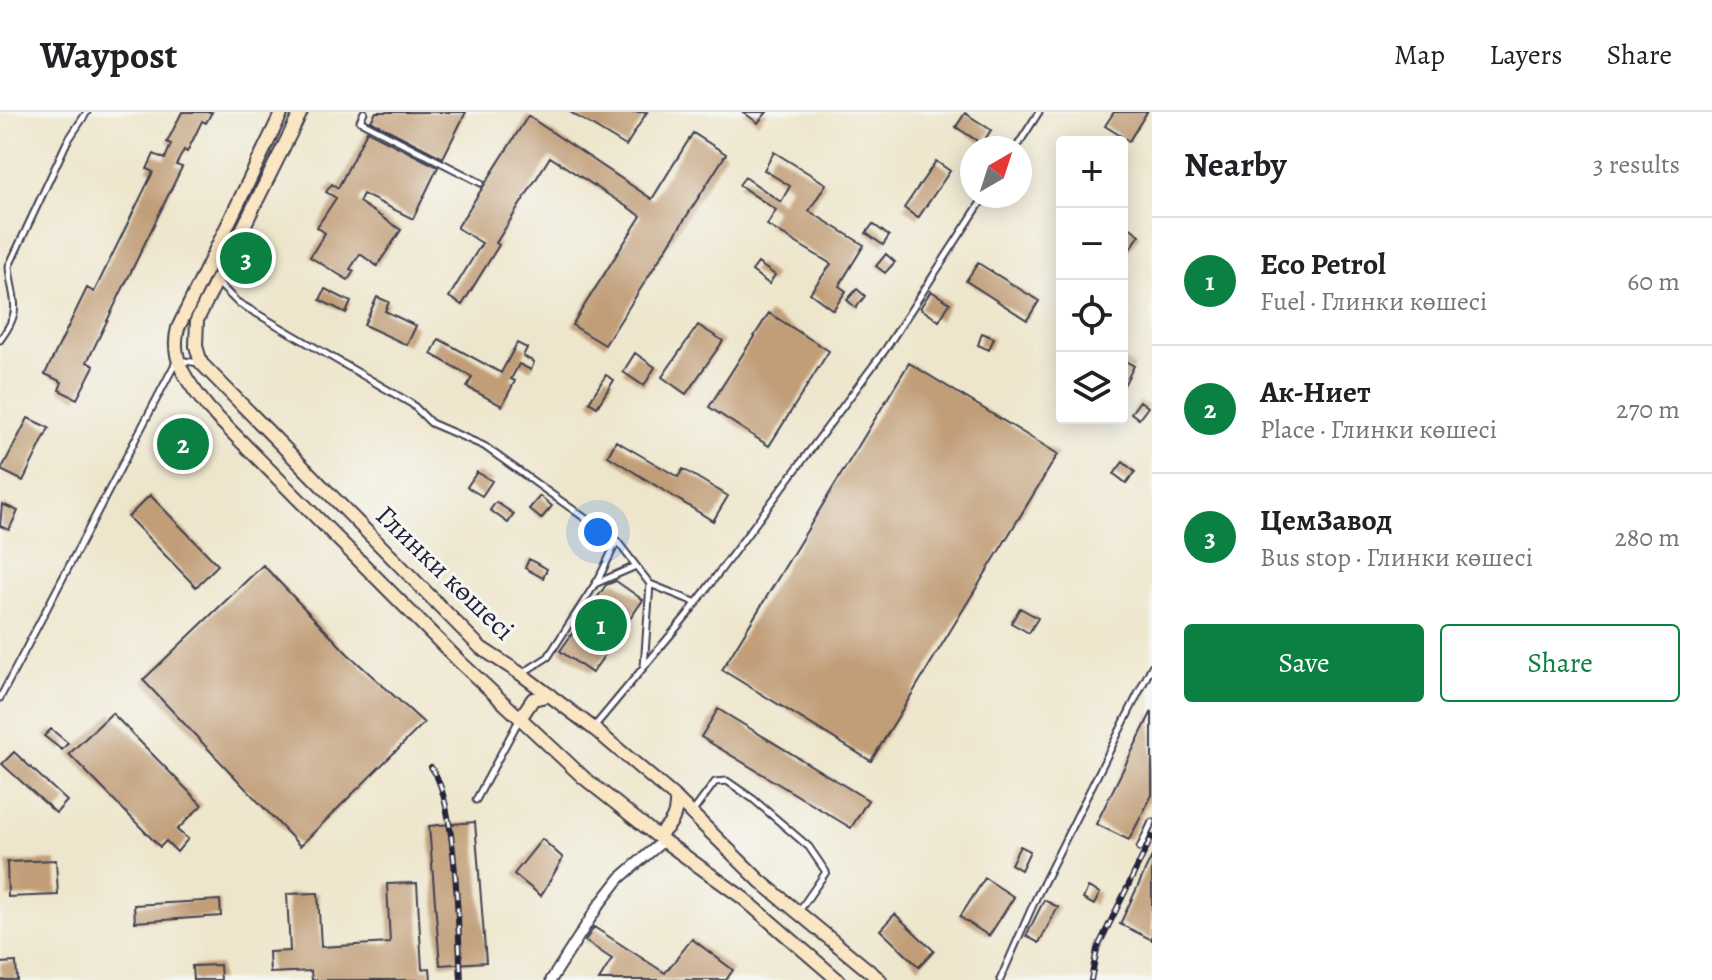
<!DOCTYPE html>
<meta charset="utf-8">
<style>
:root{--surface:#fff;--page:#f2f2f2;--text:#202124;--muted:#757577;--line:#e0e0e0;--accent:#0b8043}
body{margin:0;font-family:Alegreya,serif;background:var(--page);color:var(--text)}
.controls{position:absolute;right:24px;top:24px;display:grid;overflow:hidden;border-radius:8px;box-shadow:0 4px 20px #0003}
.controls button{width:72px;height:72px;display:grid;place-items:center;padding:0;border:0;border-bottom:2px solid var(--line);background:var(--surface);color:var(--text);font:40px sans-serif}
.compass{position:absolute;left:960px;top:24px;width:72px;height:72px;border-radius:50%;background:var(--surface);box-shadow:0 4px 20px #0003;rotate:39deg}
.you{position:absolute;left:598px;top:420px;width:28px;height:28px;margin:-20px;border:6px solid #fff;border-radius:50%;background:#1a73e8;box-shadow:0 0 0 12px #1a73e833}
.badge{display:grid;place-items:center;width:52px;height:52px;border-radius:50%;background:var(--accent);color:#fff;font-size:26px;font-weight:700}
.pin{position:absolute;translate:-50% -50%;border:4px solid #fff;box-shadow:0 2px 8px #0006}
.list{margin:0;padding:0;list-style:none}
h2{display:flex;justify-content:space-between;align-items:center;height:104px;margin:0;padding:0 32px;font-size:34px}
h2 small{font-size:26px;font-weight:400;color:var(--muted)}
.list li{display:grid;grid-template-columns:52px 1fr auto;gap:24px;align-items:center;box-sizing:border-box;height:128px;padding:0 32px;border-top:2px solid var(--line)}
.list b{display:block;font-size:30px;white-space:nowrap}
.list p{margin:0;font-size:26px;white-space:nowrap;color:var(--muted)}
.list em{font-size:26px;font-style:normal;color:var(--muted)}
.actions{display:flex;gap:16px;padding:24px 32px}
.actions a{flex:1;padding:18px 0;border:2px solid var(--accent);border-radius:8px;text-align:center;font-size:28px;color:var(--accent)}
.actions .main{background:var(--accent);color:#fff}
.icon{flex:none;width:44px;height:44px;fill:none;stroke:currentColor;stroke-width:2;stroke-linecap:round;stroke-linejoin:round}
.map{position:relative;flex:none;width:1152px;height:868px;overflow:hidden}
header{display:flex;align-items:center;gap:48px;box-sizing:border-box;height:112px;padding:0 40px;background:var(--surface);border-bottom:2px solid var(--line)}
header strong{font-size:38px}
nav{display:flex;gap:44px;margin-inline-start:auto;font-size:28px}
main{display:flex}
aside{flex:1;background:var(--surface)}
.map>svg:first-child{display:block}
</style>
<header>
<strong>Waypost</strong>
<nav><a>Map</a><a>Layers</a><a>Share</a></nav>
</header>
<main>
<div class="map">
<svg width="1152" height="868" viewBox="0 0 1152 868">
<rect width="100%" height="100%" fill="#f6f6f2"/>
<filter id="ink" filterUnits="userSpaceOnUse"><feTurbulence type="fractalNoise" baseFrequency=".0125" numOctaves="2"/><feDisplacementMap in="SourceGraphic" scale="16" xChannelSelector="R" yChannelSelector="G"/><feConvolveMatrix kernelMatrix="1 2 1 2 8 2 1 2 1" color-interpolation-filters="sRGB"/></filter>
<filter id="wash" filterUnits="userSpaceOnUse"><feTurbulence type="fractalNoise" baseFrequency=".006" numOctaves="4" result="noise"/><feDisplacementMap in="SourceGraphic" scale="32" xChannelSelector="R" yChannelSelector="G"/><feGaussianBlur stdDeviation="1.8" result="paint"/><feColorMatrix in="noise" values="0 0 0 0 0 0 0 0 0 0 0 0 0 0 0 0 0 1.4 0 .05"/><feComposite in="paint" operator="in"/></filter>
<g filter="url(#wash)">
<rect width="100%" height="100%" fill="#eee6cc"/>
<g id="blocks">
<!-- building -->
<path fill="#c19e78" d="M182 0H212L206 11 202 9 187 40 184 38 176 53 182 55 87 250 94 254 77 287 59 278 62 270 45 262 87 176 94 180 153 60 147 57 154 42 165 47 171 32 167 30Z
M376 0H466L443 46 371 9Z
M570 0H647L626 34Z
M743 0H767L758 11Z
M1114 0H1147L1129 29 1105 14Z
M965 1 991 18 982 32 956 15Z
M528 4 652 87 693 21 726 42 605 233 572 213 641 104 550 45 496 131 499 133 462 193 449 185 482 131 457 116Z
M367 19 438 55 413 107 363 82 359 90 401 118 377 154 360 142 350 157 354 159 348 168 310 145 325 121 317 115 336 86 326 80 332 72 338 76Z
M774 40 826 72 809 99 864 133 839 174 846 179 833 198 810 181 831 152 767 113 776 98 739 73 745 65 781 90 790 74 764 58Z
M936 49 950 59 918 106 904 96Z
M873 112 889 124 883 133 866 121Z
M1129 115 1140 123 1122 148V125Z
M886 142 895 150 885 161 876 154Z
M758 151 775 163 769 172 752 159Z
M978 151 1039 189 1027 208 966 169Z
M325 177 351 190 346 201 320 188Z
M857 177 865 184 856 196 847 188Z
M931 179 950 191 939 209 920 196Z
M377 185 389 190 385 199 416 214 407 233 364 213Z
M769 201 829 239 769 334 709 295Z
M698 213 723 229 686 282 662 265Z
M982 221 994 226 989 238 978 233Z
M439 227 501 261 517 231 527 236 523 244 534 250 531 258 519 252 511 267 515 269 502 294 467 275 472 265 431 242Z
M635 241 655 255 644 274 623 260Z
M1122 247 1134 254 1122 277Z
M909 251 1058 342 871 649 722 558Z
M606 263 614 268 597 295 589 290Z
M1140 289 1148 295 1139 307 1131 301Z
M28 306 49 316 23 369 1 358Z
M183 311 204 329 184 353 163 334Z
M616 329 678 365 683 357 728 384 713 409 608 344Z
M1123 350 1135 360 1126 371 1114 362Z
M477 360 492 369 482 384 467 375Z
M150 383 218 453 196 475 128 405Z
M540 384 552 394 541 407 529 397Z
M496 390 514 402 508 411 490 398Z
M2 392 18 399 9 418 0 414Z
M529 447 547 457 543 466 525 456Z
M263 453 348 542 424 611 300 734 143 568Z
M616 469 643 488 592 561 560 539 606 473Z
M1020 496 1038 506 1029 521 1011 511Z
M718 597 868 688 851 716 701 625Z
M1152 599V683L1129 728 1096 712Z
M112 601 202 693 177 718 188 727 177 740 166 729 160 735 69 642Z
M51 617 68 631 62 638 44 624Z
M14 640 67 689 56 701 2 652Z
M475 710 486 850 440 853 429 714Z
M542 727 563 746 541 784 514 762Z
M1020 734 1030 739 1021 758 1011 752Z
M1152 744V828L1120 812Z
M56 748 58 783 8 785 7 750Z
M985 766 1014 785 989 824 960 805Z
M417 771 422 857 430 856 431 868H312L311 859 270 861 269 840 290 839 287 782 318 781 321 835 390 831 387 772Z
M1088 775 1100 781 1094 793 1083 787Z
M220 788 221 804 135 810 134 793Z
M1044 788 1058 795 1039 831 1026 824Z
M895 802 934 839 919 855 880 818Z
M594 815 665 861 692 827 733 858 726 868H599L612 847 585 829Z
M16 850 17 868H0V851Z
M220 853 221 868H193L192 854Z"/>
</g>
</g>
<g filter="url(#ink)">
<use href="#blocks" fill-opacity="0" stroke="#413f51" stroke-width="2"/>
<g fill="none" stroke-linecap="round" stroke-linejoin="round">
<!-- lane casing -->
<g stroke="#413f51" stroke-width="9">
<path id="lane" d="M364 0 360 9 481 71
M1016 36 1039 0
M217 170 237 190 412 292 431 311 484 334 617 429 650 472 697 491
M0 228C25 195 11 188 9 154L67 30 87 0
M597 471 636 454
M644 555 650 472
M521 562 548 545 599 466 617 429
M0 586 177 248 200 251
M594 615 688 502 885 238 985 84
M476 688 519 608
M692 701 715 670 727 669 753 687 809 735 826 760 799 799
M1140 736 1152 710
M1000 868 1036 786 1152 554"/>
</g>
<!-- street casing -->
<g stroke="#413f51" stroke-width="13">
<path id="street" d="M551 868 599 793 620 766 663 729"/>
</g>
<!-- secondary casing -->
<g stroke="#413f51" stroke-width="16">
<path id="secondary" d="M282 0 178 216C169 249 190 273 209 297L459 549 583 665 657 724 743 786 838 868
M301 0 197 208 196 234 201 251 481 536 521 562 593 616 676 686 760 769 880 868
M521 605 533 587 550 583
M657 724C671 714 677 704 676 686"/>
</g>
<!-- lane -->
<use href="#lane" stroke="#fff" stroke-width="5"/>
<!-- street -->
<use href="#street" stroke="#fff" stroke-width="9"/>
<!-- secondary -->
<use href="#secondary" stroke="#fbe6c4" stroke-width="12"/>
<!-- rail casing -->
<g stroke="#22223b" stroke-width="6">
<path id="rail" d="M431 655C457 688 458 820 461 868
M1091 868 1097 837 1152 725"/>
</g>
<!-- rail -->
<use href="#rail" stroke="#f6f6f2" stroke-width="3" stroke-dasharray="9" stroke-linecap="butt"/>
</g>
</g>
<g text-anchor="middle" dominant-baseline="central" stroke-width="6" stroke-linejoin="round" paint-order="stroke">
<!-- street labels -->
<g font-size="28" fill="#22223b" stroke="#f6f6f2">
<text transform="translate(445 461) rotate(44)">Глинки көшесі</text>
</g>
</g>
</svg>
<div class="controls">
<button>+</button>
<button>−</button>
<button><svg class="icon" aria-label="locate" viewBox="0 0 24 24"><circle cx="12" cy="12" r="6"/><path d="M12 2v4M12 18v4M2 12h4M18 12h4"/></svg></button>
<button><svg class="icon" aria-label="layers" viewBox="0 0 24 24"><path d="M12 4l9 5-9 5-9-5zM3 14l9 5 9-5"/></svg></button>
</div>
<svg class="compass" viewBox="-18 -18 36 36"><path d="M0-13l5 13h-10z" fill="#e53935"/><path d="M0 13l5-13h-10z" fill="#757577"/></svg>
<div class="you"></div>
<div class="pin badge" style="left:601px;top:513px">1</div>
<div class="pin badge" style="left:183px;top:332px">2</div>
<div class="pin badge" style="left:246px;top:146px">3</div>
</div>
<aside>
<h2>Nearby<small>3 results</small></h2>
<ul class="list">
<li><span class="badge">1</span><div><b>Eco Petrol</b><p>Fuel · Глинки көшесі</p></div><em>60 m</em></li>
<li><span class="badge">2</span><div><b>Ак-Ниет</b><p>Place · Глинки көшесі</p></div><em>270 m</em></li>
<li><span class="badge">3</span><div><b>ЦемЗавод</b><p>Bus stop · Глинки көшесі</p></div><em>280 m</em></li>
</ul>
<div class="actions"><a class="main">Save</a><a>Share</a></div>
</aside>
</main>
